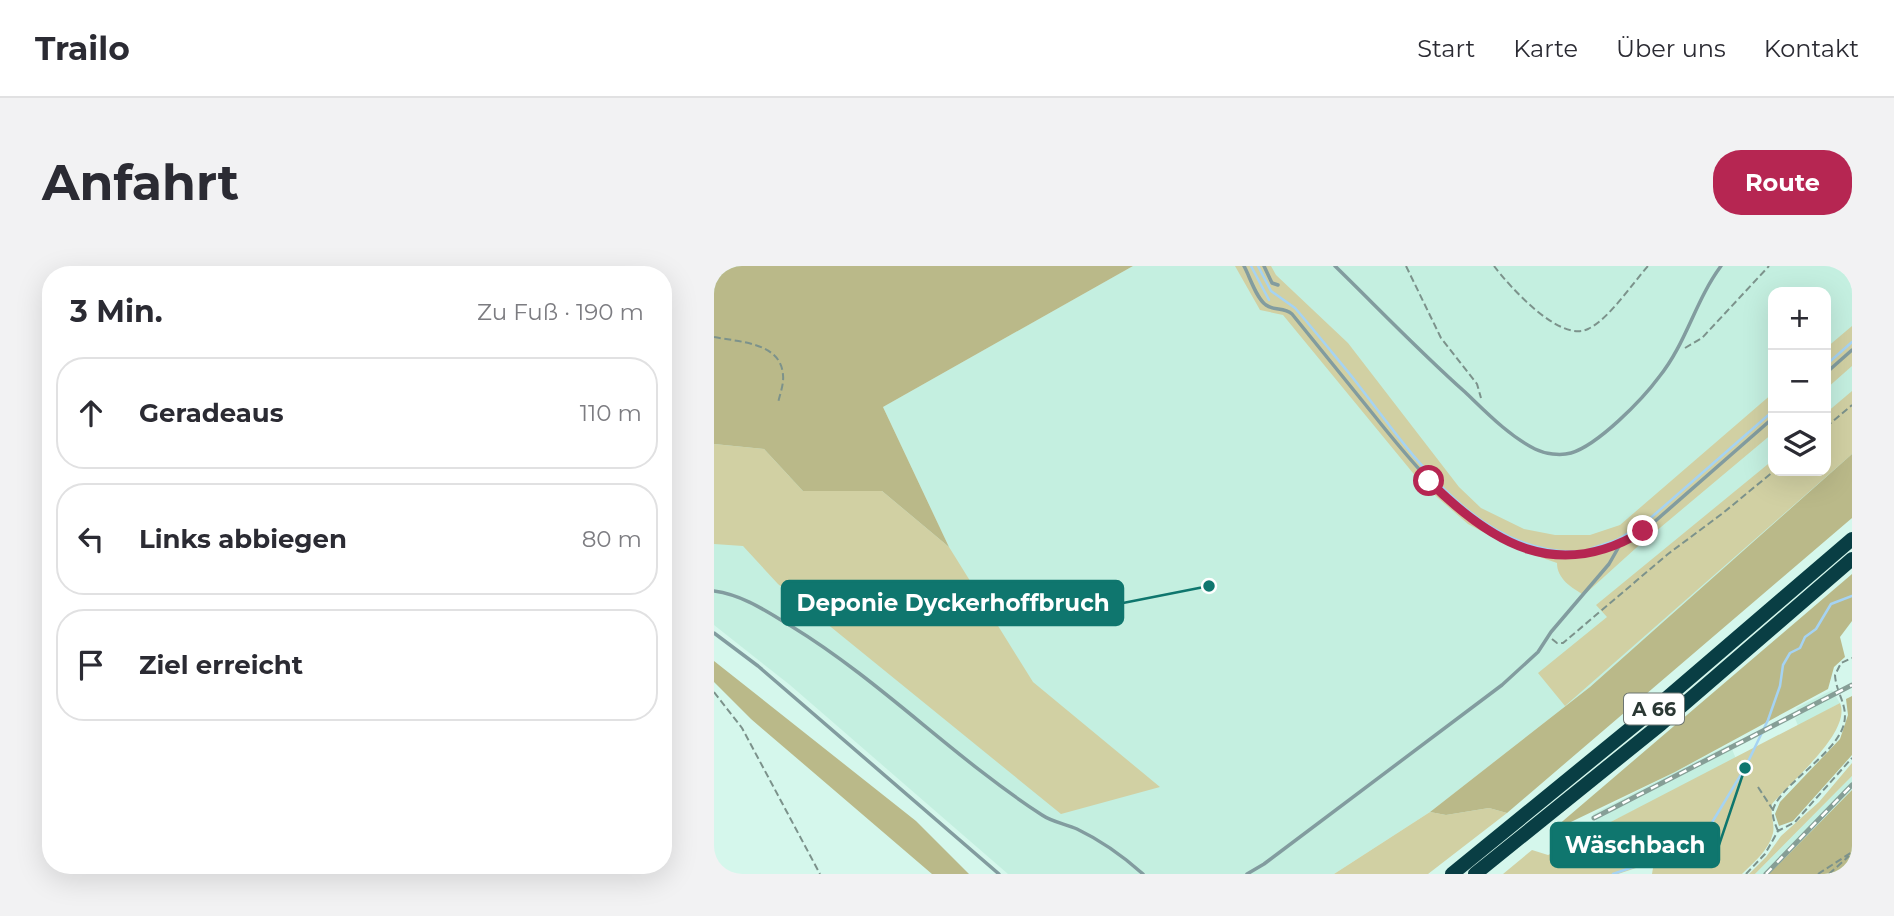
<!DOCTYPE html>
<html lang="de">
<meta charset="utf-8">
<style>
:root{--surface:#fff;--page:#f2f2f3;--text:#2b2b33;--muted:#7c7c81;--line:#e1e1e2;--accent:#b62652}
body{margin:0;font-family:Montserrat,sans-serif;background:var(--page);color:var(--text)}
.controls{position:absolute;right:21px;top:21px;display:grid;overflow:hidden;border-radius:14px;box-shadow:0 7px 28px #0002}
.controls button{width:63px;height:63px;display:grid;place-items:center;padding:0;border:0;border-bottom:2px solid var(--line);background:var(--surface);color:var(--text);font:35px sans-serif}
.stop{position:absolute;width:21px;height:21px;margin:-16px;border:5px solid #b62652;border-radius:50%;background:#fff}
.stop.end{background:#b62652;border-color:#fff;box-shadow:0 2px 7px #0008}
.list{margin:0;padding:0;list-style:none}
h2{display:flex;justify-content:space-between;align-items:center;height:91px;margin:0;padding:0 28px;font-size:30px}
h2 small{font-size:23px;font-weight:400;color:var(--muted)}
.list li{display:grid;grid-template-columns:46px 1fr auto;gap:21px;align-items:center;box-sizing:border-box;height:112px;margin:0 14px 14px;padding:0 14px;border:2px solid var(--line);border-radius:28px}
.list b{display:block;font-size:26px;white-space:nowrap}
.list em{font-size:23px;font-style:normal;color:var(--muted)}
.icon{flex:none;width:38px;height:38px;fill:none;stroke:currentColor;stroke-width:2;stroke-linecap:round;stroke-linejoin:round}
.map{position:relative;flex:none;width:1138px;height:608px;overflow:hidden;border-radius:28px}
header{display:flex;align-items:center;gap:42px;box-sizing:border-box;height:98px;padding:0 35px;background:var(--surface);border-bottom:2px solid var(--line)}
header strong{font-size:33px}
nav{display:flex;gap:38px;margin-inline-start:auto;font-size:24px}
.intro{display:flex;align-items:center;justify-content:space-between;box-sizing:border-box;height:168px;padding:0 42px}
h1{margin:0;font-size:49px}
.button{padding:18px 32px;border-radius:28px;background:var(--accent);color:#fff;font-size:24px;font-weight:700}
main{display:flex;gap:42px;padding:0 42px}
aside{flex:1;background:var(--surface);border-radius:28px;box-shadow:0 7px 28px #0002}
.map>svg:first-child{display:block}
</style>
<header>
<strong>Trailo</strong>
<nav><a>Start</a><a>Karte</a><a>Über uns</a><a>Kontakt</a></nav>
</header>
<div class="intro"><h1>Anfahrt</h1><a class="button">Route</a></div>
<main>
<aside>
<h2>3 Min.<small>Zu Fuß · 190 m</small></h2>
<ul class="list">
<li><svg class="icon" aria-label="ahead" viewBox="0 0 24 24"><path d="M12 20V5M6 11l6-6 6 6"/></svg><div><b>Geradeaus</b></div><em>110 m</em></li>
<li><svg class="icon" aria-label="left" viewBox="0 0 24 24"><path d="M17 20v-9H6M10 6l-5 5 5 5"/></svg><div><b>Links abbiegen</b></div><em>80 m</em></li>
<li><svg class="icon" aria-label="arrive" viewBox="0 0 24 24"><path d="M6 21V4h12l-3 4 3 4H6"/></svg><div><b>Ziel erreicht</b></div></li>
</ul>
</aside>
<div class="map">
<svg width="1138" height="608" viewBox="0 0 1138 608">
<rect width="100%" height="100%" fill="#d5f7ec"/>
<!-- built -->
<path fill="#c4efe0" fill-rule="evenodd" d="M419 0H1138V188L876 421 716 546 620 608H294L76 419 0 359V178L234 279 169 141ZM1059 26H1112V205H1059Z
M1118 424 1126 437 1084 460 1081 452 1086 449 1082 442Z
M1016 478 1022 493 885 562 879 548Z
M1138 510V524L1055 608H1041Z"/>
<!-- green -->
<path fill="#d1d0a3" d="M521 0H557L562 9 634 77 745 221 767 242 810 263 841 269H876L906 259 1059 127V167L922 282 870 329C858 322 843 313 843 297L797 281 754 258 708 218 569 49 546 44Z
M1138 60V100L1112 123V82Z
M1138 125V188L851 440 824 407 893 351 882 339 1059 194V205H1112V147Z
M0 178 50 183 89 225H168L235 281 319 416 446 521 347 548 64 318 29 280 0 278Z
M1126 437C1138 466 1076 516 1058 538 1056 548 1061 558 1059 567 1055 584 1040 596 1028 608H938L940 596 904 608H789L818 584 834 589 887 566 885 562Z
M1138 497V510L1041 608H1035L1052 591 1067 570 1105 536Z
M775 542 793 547 714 608H620L716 546 732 549Z"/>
<!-- forest -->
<path fill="#bab989" d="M0 0H419L169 141 235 281 168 225H89L50 183 0 178Z
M1138 188V252L793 547 775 542 732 549 716 546 876 421Z
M1138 308V355L1126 371 1131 391 1120 401 1114 423 961 506 836 566Z
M0 395 202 555 255 608H218L37 453 0 416Z
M1138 430V489L1079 555 1065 560 1061 548 1066 536 1126 473 1134 449 1132 433Z
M1138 524V608H1055Z"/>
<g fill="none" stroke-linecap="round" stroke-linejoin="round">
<!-- stream -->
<path stroke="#a5d3f3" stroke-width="2.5" d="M537 0 555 34
M544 0 557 25 581 42C601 65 620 89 639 112 695 184 765 294 870 285
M1112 99 1138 76
M876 283 903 274 932 256 1059 145
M899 608 962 586 991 568 1031 502 1054 454 1066 420 1069 399 1076 387 1086 382 1091 371 1102 363 1117 338 1138 330"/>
<!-- path -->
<path stroke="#7c928b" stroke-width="2" stroke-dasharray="7 3.5" stroke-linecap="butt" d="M692 0 727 72 763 118 767 132
M780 0C796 21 846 77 874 63 895 53 918 18 934 0
M0 71C24 76 67 76 69 109 70 118 66 128 64 137
M971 82 988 72 1055 0
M1112 161 1138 139
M838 373 843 377H849L954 288 1009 247 1060 205
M0 426 28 462 106 608
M1044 521 1059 544
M1064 565C1061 558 1058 551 1059 544 1065 520 1119 490 1129 461 1136 441 1122 428 1121 409L1127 397 1138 392
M1032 608 1051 588 1064 565 1081 556 1138 492
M1104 608 1138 586
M1115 608 1135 590"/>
<!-- service -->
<path stroke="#829c9f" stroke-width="3.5" d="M530 0C536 11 542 32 552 39 560 45 570 41 578 48 605 81 632 115 659 148 729 236 821 345 939 257L1059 152
M550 0 558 17 564 19
M621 0C664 42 706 86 751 126 772 146 795 170 821 183 831 188 846 190 857 187 884 179 928 134 945 111 972 78 981 35 1007 0
M1112 107 1138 84
M0 325C29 329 52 345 77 360 167 415 240 492 328 549 338 556 352 558 363 563 386 574 410 591 429 608
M0 367 44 400 285 608
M533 608 550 598 788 419 824 386 837 366 895 298 907 277"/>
<!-- motorway -->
<path stroke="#093e44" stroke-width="14" d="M738 608 934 448 1138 273
M761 608 947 458 1138 293"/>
<!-- rail casing -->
<g stroke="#869e96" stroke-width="5">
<path id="rail" d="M880 552 1138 419
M1052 608 1138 519"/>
</g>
<!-- rail -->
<use href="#rail" stroke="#fff" stroke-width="2.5" stroke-dasharray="8" stroke-linecap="butt"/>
</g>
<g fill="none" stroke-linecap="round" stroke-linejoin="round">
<!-- route -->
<path stroke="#b62652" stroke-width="9" d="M715 215C778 278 844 317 929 265"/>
</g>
<g text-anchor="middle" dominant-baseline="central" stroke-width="5" stroke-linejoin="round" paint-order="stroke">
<!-- shield labels -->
<rect fill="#fff" stroke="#6b7471" stroke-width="2" x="910" y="427.5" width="60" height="31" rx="5"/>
<g font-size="19" font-weight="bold" fill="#2b3834">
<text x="940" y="443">A 66</text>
</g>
</g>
<!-- callouts -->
<path fill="none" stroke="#0f766e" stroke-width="2.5" d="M495 320L409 337M1031 502L1005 579"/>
<g fill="#0f766e" stroke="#fff" stroke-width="2.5">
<circle cx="495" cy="320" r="7"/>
<circle cx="1031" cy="502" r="7"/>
</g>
<g fill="#0f766e" stroke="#0f766e" stroke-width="2.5">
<rect x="68" y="315" width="341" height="44" rx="7"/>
<rect x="837" y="557" width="168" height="44" rx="7"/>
</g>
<g font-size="23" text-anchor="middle" font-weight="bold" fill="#fff">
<text x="239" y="345">Deponie Dyckerhoffbruch</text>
<text x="921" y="587">Wäschbach</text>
</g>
</svg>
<div class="controls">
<button>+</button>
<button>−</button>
<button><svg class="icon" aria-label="layers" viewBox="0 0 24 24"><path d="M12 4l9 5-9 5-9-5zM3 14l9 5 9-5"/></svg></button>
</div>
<div class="stop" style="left:715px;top:215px"></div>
<div class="stop end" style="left:929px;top:265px"></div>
</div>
</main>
